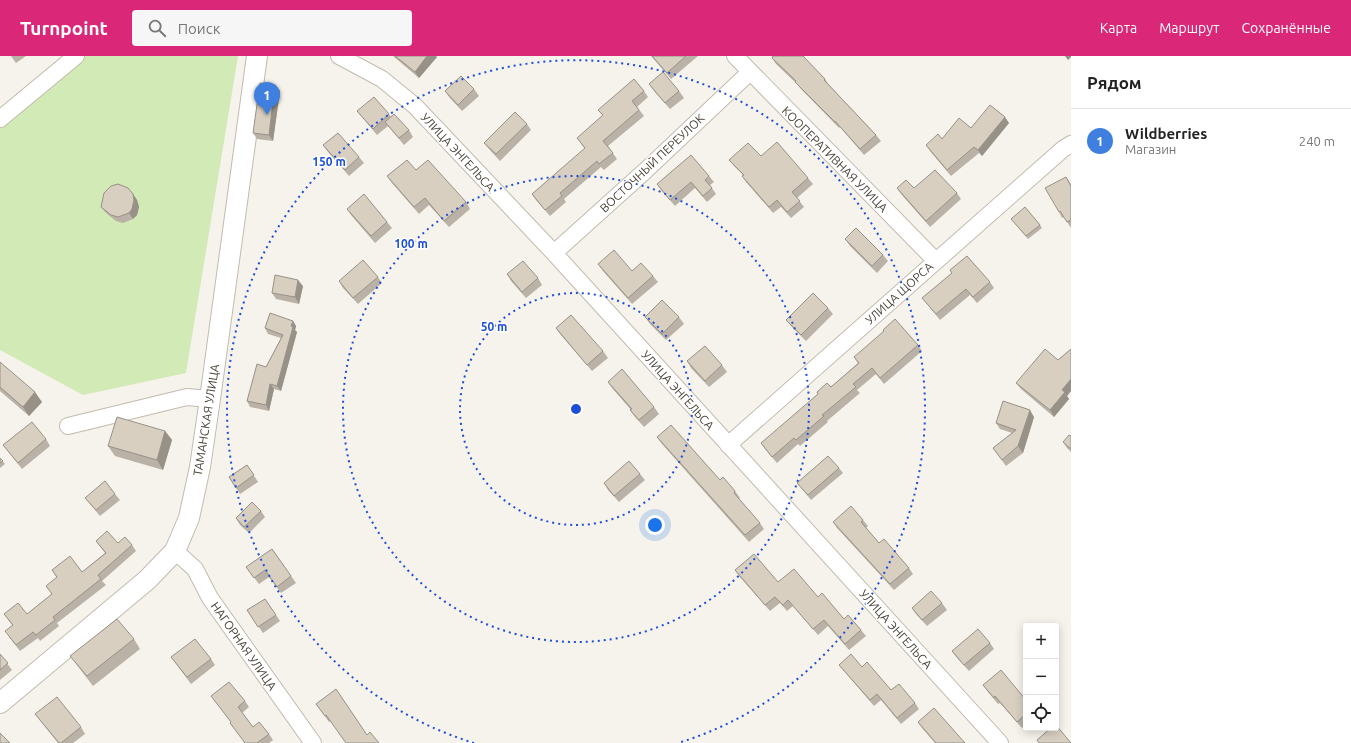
<!DOCTYPE html>
<html lang="ru">
<meta charset="utf-8">
<style>
:root{--surface:#fff;--page:#f6f6f6;--text:#222;--muted:#767676;--line:#e0e0e0;--accent:#db2777}
body{margin:0;font-family:Ubuntu,sans-serif;background:var(--page);color:var(--text)}
.controls{position:absolute;right:12px;bottom:12px;display:grid;overflow:hidden;border-radius:4px;box-shadow:0 2px 10px #0003}
.controls button{width:36px;height:36px;display:grid;place-items:center;padding:0;border:0;border-bottom:1px solid var(--line);background:var(--surface);color:var(--text);font:20px sans-serif}
.you{position:absolute;left:655px;top:469px;width:14px;height:14px;margin:-10px;border:3px solid #fff;border-radius:50%;background:#1a73e8;box-shadow:0 0 0 6px #1a73e833}
.badge{display:grid;place-items:center;width:26px;height:26px;border-radius:50%;background:var(--accent);color:#fff;font-size:13px;font-weight:700}
.pin{position:absolute;translate:-50% -33px;filter:drop-shadow(0 1px 2px #0008)}
.pin::after{content:'';position:absolute;top:21px;width:14px;height:12px;background:inherit;clip-path:polygon(0 0,100% 0,50% 100%)}
.list{margin:0;padding:0;list-style:none}
h2{display:flex;justify-content:space-between;align-items:center;height:52px;margin:0;padding:0 16px;font-size:17px}
h2 small{font-size:13px;font-weight:400;color:var(--muted)}
.list li{display:grid;grid-template-columns:26px 1fr auto;gap:12px;align-items:center;box-sizing:border-box;height:64px;padding:0 16px;border-top:1px solid var(--line)}
.list b{display:block;font-size:15px;white-space:nowrap}
.list p{margin:0;font-size:13px;white-space:nowrap;color:var(--muted)}
.list em{font-size:13px;font-style:normal;color:var(--muted)}
.icon{flex:none;width:22px;height:22px;fill:none;stroke:currentColor;stroke-width:2;stroke-linecap:round;stroke-linejoin:round}
.map{position:relative;flex:none;width:1071px;height:687px;overflow:hidden}
header{display:flex;align-items:center;gap:24px;box-sizing:border-box;height:56px;padding:0 20px;background:var(--accent);color:#fff}
header strong{font-size:19px}
nav{display:flex;gap:22px;margin-inline-start:auto;font-size:14px}
.search{width:280px;height:36px;background:var(--page);display:flex;align-items:center;gap:10px;box-sizing:border-box;padding:0 14px;border-radius:4px;color:var(--muted);font-size:15px}
main{display:flex}
aside{flex:1;background:var(--surface)}
.map>svg:first-child{display:block}
</style>
<header>
<strong>Turnpoint</strong>
<div class="search"><svg class="icon" aria-label="search" viewBox="0 0 24 24"><circle cx="10" cy="10" r="6"/><path d="M15 15l6 6"/></svg>Поиск</div>
<nav><a>Карта</a><a>Маршрут</a><a>Сохранённые</a></nav>
</header>
<main>
<div class="map">
<svg width="1071" height="687" viewBox="0 0 1071 687">
<rect width="100%" height="100%" fill="#f6f3ec"/>
<!-- green -->
<path fill="#d2eab5" d="M84 0H238L186 317 83 339 0 294V70Z"/>
<g fill="none" stroke-linecap="round" stroke-linejoin="round">
<!-- minor casing -->
<g stroke="#c2bbae" stroke-width="18">
<path id="minor" d="M339 0 382 23 415 50 554 197 1000 687
M735 0 936 205
M0 63 76 0
M554 197 645 115 750 16
M68 370 187 341 210 343
M728 389 1063 93 1071 88
M175 495 195 513 210 542 313 687"/>
</g>
<!-- tertiary casing -->
<g stroke="#c2bbae" stroke-width="22">
<path id="tertiary" d="M0 647 147 524 175 495 189 462 200 411 210 343 257 0"/>
</g>
<!-- minor -->
<use href="#minor" stroke="#fff" stroke-width="16"/>
<!-- tertiary -->
<use href="#tertiary" stroke="#fff" stroke-width="20"/>
</g>
<!-- wall -->
<path fill="#bab2a6" d="M11 0H26L16 7Z
M393 0H436L437 1 419 22Z
M651 0H698L671 23Z
M773 0H804L806 4 825 23 829 29 876 79 881 85 864 99 840 71 839 72 800 32 797 28 776 8 772 2Z
M649 28 679 35 684 42 670 53 654 35Z
M275 29 280 35 273 85 257 83 253 77Z
M474 33 479 40 462 55 449 41 445 35Z
M644 35 648 41 637 51 644 60 608 90 617 103 604 114 601 111 564 143 566 146 550 160 536 144 532 138 585 93 577 82 603 60 598 54Z
M357 55 389 58 391 61 409 74 413 81 404 89 388 70 377 79Z
M1009 67 982 100 979 97 951 120 930 95 926 89 971 72Z
M527 68 531 74 500 105 489 93 484 87Z
M323 89 359 101 364 107 349 120 328 96Z
M761 100 808 122 813 128 797 142 804 151 791 162 781 151 773 157 746 126 742 120 743 119 734 110 729 104Z
M416 114 466 146 470 153 449 171 429 149 419 158 392 127 387 120Z
M709 120 714 126 710 129 716 138 707 146 695 132 675 150 661 134 657 128Z
M1066 121 1071 128V172L1064 161 1062 162 1059 156Z
M897 132H914L957 137 961 143 930 171 901 138Z
M133 138 137 144 139 151 137 159 133 163 123 167 116 165 106 157 101 151Z
M347 153 387 166 392 172 375 187 351 159Z
M1011 163 1040 169 1042 172 1028 183Z
M845 183 883 199 888 205 877 217 850 190Z
M598 208 653 220 658 226 632 248 603 215Z
M950 214 990 226 994 232 977 247 970 239 940 264 927 248 922 242 952 217Z
M507 218 538 222 542 229 526 242 511 225Z
M378 221 382 227 358 248 343 232 339 225Z
M303 230 299 248 276 243 272 237Z
M828 252 833 258 806 285 791 270 786 264Z
M645 261H679L684 268 666 284 650 268Z
M293 265 296 270 295 274 297 276 281 335 274 333 269 355 250 351 247 345 266 311 281 282 268 278 265 272Z
M556 272 603 295 608 302 592 315 560 278Z
M918 289 922 295 884 328 876 318 857 334 860 337 827 365 828 366 800 390 798 388 777 407 765 393 761 387 831 331 858 307 854 301Z
M1071 293V335L1067 340 1069 343 1054 361 1021 333 1016 327 1058 304Z
M687 305 722 309 727 316 709 331 691 312Z
M0 306 42 346 29 360 0 335Z
M608 326 654 351 659 358 644 371 635 361 630 354H631L612 332Z
M1034 361 1023 397 1006 410 993 392 1012 377 1000 373 996 367Z
M165 375 172 384 163 414 115 400 108 390Z
M1071 380V396L1067 392 1063 386Z
M657 381 720 424 735 435 740 442 739 443 760 467 764 473 749 486 662 388Z
M46 383 50 390 22 413 3 389Z
M0 402 5 408 0 412Z
M247 409 258 426 240 438 229 421Z
M839 412 843 417 811 444 797 427Z
M640 418 645 424 619 446 608 434 604 427Z
M115 438 120 444 100 460 85 442Z
M261 455 265 461 249 477 240 469 236 462Z
M863 464 868 470 866 472 879 487 909 512 913 518 894 534 837 472 833 466Z
M96 485 118 487 132 489 136 495 102 525 106 529 57 567 59 570 40 585 38 582 20 595 9 581 12 569 4 558H27L52 538 46 530 57 522 52 514 82 516 105 497Z
M272 493 296 527 281 537 269 521 259 528 246 511Z
M735 514 778 526 818 541 844 563 861 574 866 580 849 594 828 570 818 579 793 550 787 555 780 547 770 555 739 520Z
M265 543 280 565 263 577 247 554Z
M942 547 947 554 927 570 916 558 912 552Z
M134 583 140 593 93 630 70 600Z
M990 587 994 593 969 615 957 602 952 595Z
M0 598 12 614 0 624Z
M171 601 211 603 215 609 191 628Z
M839 609 862 611 891 634 915 647 919 653 901 668 881 644 874 650 844 615Z
M983 629 1026 644V669L1022 672 1000 647 998 648 988 636Z
M211 640 245 645 249 651 242 657 253 671 269 678 273 684 269 687H245L230 667 231 666Z
M316 648 367 679 330 665 329 666Z
M35 658 81 671 85 678 73 687H58Z
M918 666 965 687H935L922 672Z"/>
<!-- shaded-wall -->
<path fill="#979187" d="M427 0H436L437 1 419 22 415 16Z
M1065 0H1071V1L1068 4Z
M275 29 280 35 273 85 269 79Z
M1005 61 1009 67 982 100 978 94Z
M133 138 137 144 139 151 137 159 133 163 129 157Z
M298 224 303 230 299 248 295 241Z
M293 265 296 270 295 274 297 276 281 335 277 330Z
M1071 323V335L1067 340 1069 343 1054 361 1050 354 1062 334Z
M270 328 274 333 269 355 266 349Z
M35 336 42 346 29 360 23 351Z
M1030 354 1034 361 1023 397 1018 390Z
M165 375 172 384 163 414 157 404Z"/>
<!-- building -->
<path fill="#d8cfc1" stroke="#979187" d="M395 0H427L415 16Z
M652 0H686L667 17Z
M773 0H803L825 23 824 24 876 79 860 93 835 65V66L795 26 796 25 772 2Z
M663 16 679 35 665 47 649 28Z
M461 20 474 33 458 49 445 35Z
M634 23 644 35 632 45 639 54 603 85 613 97 599 108 597 105 560 137 562 140 545 154 532 138 585 92 577 82 603 59 598 54Z
M260 27 275 29 269 79 253 77Z
M374 41 389 58 373 73 357 55Z
M990 49 1005 61 978 94 974 91 947 114 926 89 938 78 942 83 959 62 971 72Z
M515 56 527 68 496 98 484 87Z
M394 58 409 74 399 82 385 66Z
M338 77 359 101 345 114 323 89Z
M777 86 808 122 792 136 800 145 787 156 777 144 769 151 742 120 744 119 729 104 748 87 761 100Z
M691 99 709 120 705 124 712 132 703 140 691 126 670 144 657 128Z
M407 104 416 114 428 104 466 146 444 165 425 142 414 151 387 120Z
M935 114 957 137 926 165 897 132 906 124 914 132Z
M1066 121 1071 130V164L1067 166 1060 155 1059 156 1045 132Z
M118 128 128 132 133 138 134 144 132 153 129 157 118 161 111 159 101 151 104 137 111 130Z
M364 138 387 166 371 180 347 153Z
M1025 151 1040 169 1026 180 1011 163Z
M856 172 883 199 872 210 845 183Z
M614 194 632 215 641 207 653 220 628 242 598 208Z
M967 200 990 226 973 241 966 233 936 258 922 242 952 217 950 214Z
M363 204 378 221 353 242 339 225Z
M523 205 538 222 522 236 507 218Z
M275 219 298 224 295 241 272 237Z
M813 237 828 252 801 279 786 264Z
M662 244 679 261 662 278 645 261Z
M270 257 293 265 291 270 293 271 277 330 270 328 266 349 247 345 257 308 266 311 283 279 265 272Z
M571 259 603 295 587 309 556 272Z
M895 263 918 289 880 322 872 312 853 328 856 331 822 359 824 360 796 384 794 382 772 401 761 387 818 338 817 336 827 327 831 331 859 307 854 301 884 275 883 274Z
M705 290 722 309 705 325 687 305Z
M1045 293 1058 304 1071 293V323L1062 334 1065 336 1050 354 1016 327Z
M0 306 35 336 23 351 0 331Z
M622 313 654 351 639 364 630 354 632 353 608 326Z
M1003 345 1030 354 1018 390 1002 404 993 392 1016 374 996 367Z
M117 361 165 375 157 404 108 390Z
M32 366 46 383 18 407 3 389Z
M671 369 720 424 723 421 735 435 734 437 760 467 745 479 657 381Z
M1069 379 1071 380V393L1063 386Z
M828 400 839 412 808 439 797 427Z
M0 402 3 405 0 407Z
M629 405 640 418 614 440 604 427Z
M247 409 254 419 236 432 229 421Z
M105 425 115 438 96 454 85 442Z
M252 446 261 455 244 471 236 462Z
M851 450 863 464 861 466 879 487 884 483 909 512 890 528 833 466Z
M107 475 118 487 125 481 132 489 98 519 101 523 53 561 55 564 36 579 33 576 16 589 5 575 13 569 4 558 18 547 27 558 52 538 46 530 57 521 52 514 70 500 82 516 106 497 96 485Z
M272 493 291 520 277 531 265 514 254 522 246 511Z
M754 498 778 526 794 513 818 541 822 537 844 563 848 559 861 574 845 588 824 564 813 573 788 544 783 549 775 541 765 549 735 514Z
M931 535 942 547 922 564 912 552Z
M265 543 276 559 258 571 247 554Z
M117 563 134 583 87 620 70 600Z
M978 573 990 587 964 609 952 595Z
M195 583 211 603 187 621 171 601Z
M0 598 8 607 0 614Z
M851 598 862 611 867 606 891 634 899 628 915 647 897 662 877 638 870 644 839 609Z
M1001 614 1026 644V658L1017 666 995 640 994 642 983 629Z
M229 626 245 645 238 651 253 671 259 666 269 678 257 687H245L230 667 231 666 211 640Z
M336 633 367 679 370 676 379 687H346L326 659 325 660 316 648Z
M57 641 81 671 61 687H59L35 658Z
M934 652 965 687H936L918 666Z
M1056 669 1071 687H1039L1037 684 1051 672H1056Z
M0 677 10 687H0Z"/>
<!-- distance rings -->
<g fill="none" stroke="#1d4ed8" stroke-width="2" stroke-dasharray="2 4">
<circle cx="576" cy="353" r="116"/>
<circle cx="576" cy="353" r="233"/>
<path d="M474 687A349 349 0 1 1 678 687"/>
</g>
<g text-anchor="middle" dominant-baseline="central" stroke-width="3" stroke-linejoin="round" paint-order="stroke">
<!-- street labels -->
<g font-size="12" fill="#4b4439" stroke="#fff">
<text transform="translate(458 96) rotate(47)">УЛИЦА ЭНГЕЛЬСА</text>
<text transform="translate(835 103) rotate(45)">КООПЕРАТИВНАЯ УЛИЦА</text>
<text transform="translate(652 107) rotate(-43)">ВОСТОЧНЫЙ ПЕРЕУЛОК</text>
<text transform="translate(899 237) rotate(-42)">УЛИЦА ЩОРСА</text>
<text transform="translate(678 334) rotate(48)">УЛИЦА ЭНГЕЛЬСА</text>
<text transform="translate(206 364) rotate(-81)">ТАМАНСКАЯ УЛИЦА</text>
<text transform="translate(896 573) rotate(48)">УЛИЦА ЭНГЕЛЬСА</text>
<text transform="translate(244 590) rotate(55)">НАГОРНАЯ УЛИЦА</text>
</g>
</g>
<circle cx="576" cy="353" r="6" fill="#1d4ed8" stroke="#fff" stroke-width="2"/>
<g font-size="12" text-anchor="middle" font-weight="bold" fill="#1d4ed8" stroke="#fff" stroke-width="3" stroke-linejoin="round" paint-order="stroke">
<text x="329" y="110">150 m</text>
<text x="411" y="192">100 m</text>
<text x="494" y="275">50 m</text>
</g>
</svg>
<div class="controls">
<button>+</button>
<button>−</button>
<button><svg class="icon" aria-label="locate" viewBox="0 0 24 24"><circle cx="12" cy="12" r="6"/><path d="M12 2v4M12 18v4M2 12h4M18 12h4"/></svg></button>
</div>
<div class="you"></div>
<div class="pin badge" style="left:267px;top:59px;background:#3f7fe0">1</div>
</div>
<aside>
<h2>Рядом<small></small></h2>
<ul class="list">
<li><span class="badge" style="background:#3f7fe0">1</span><div><b>Wildberries</b><p>Магазин</p></div><em>240 m</em></li>
</ul>
</aside>
</main>
